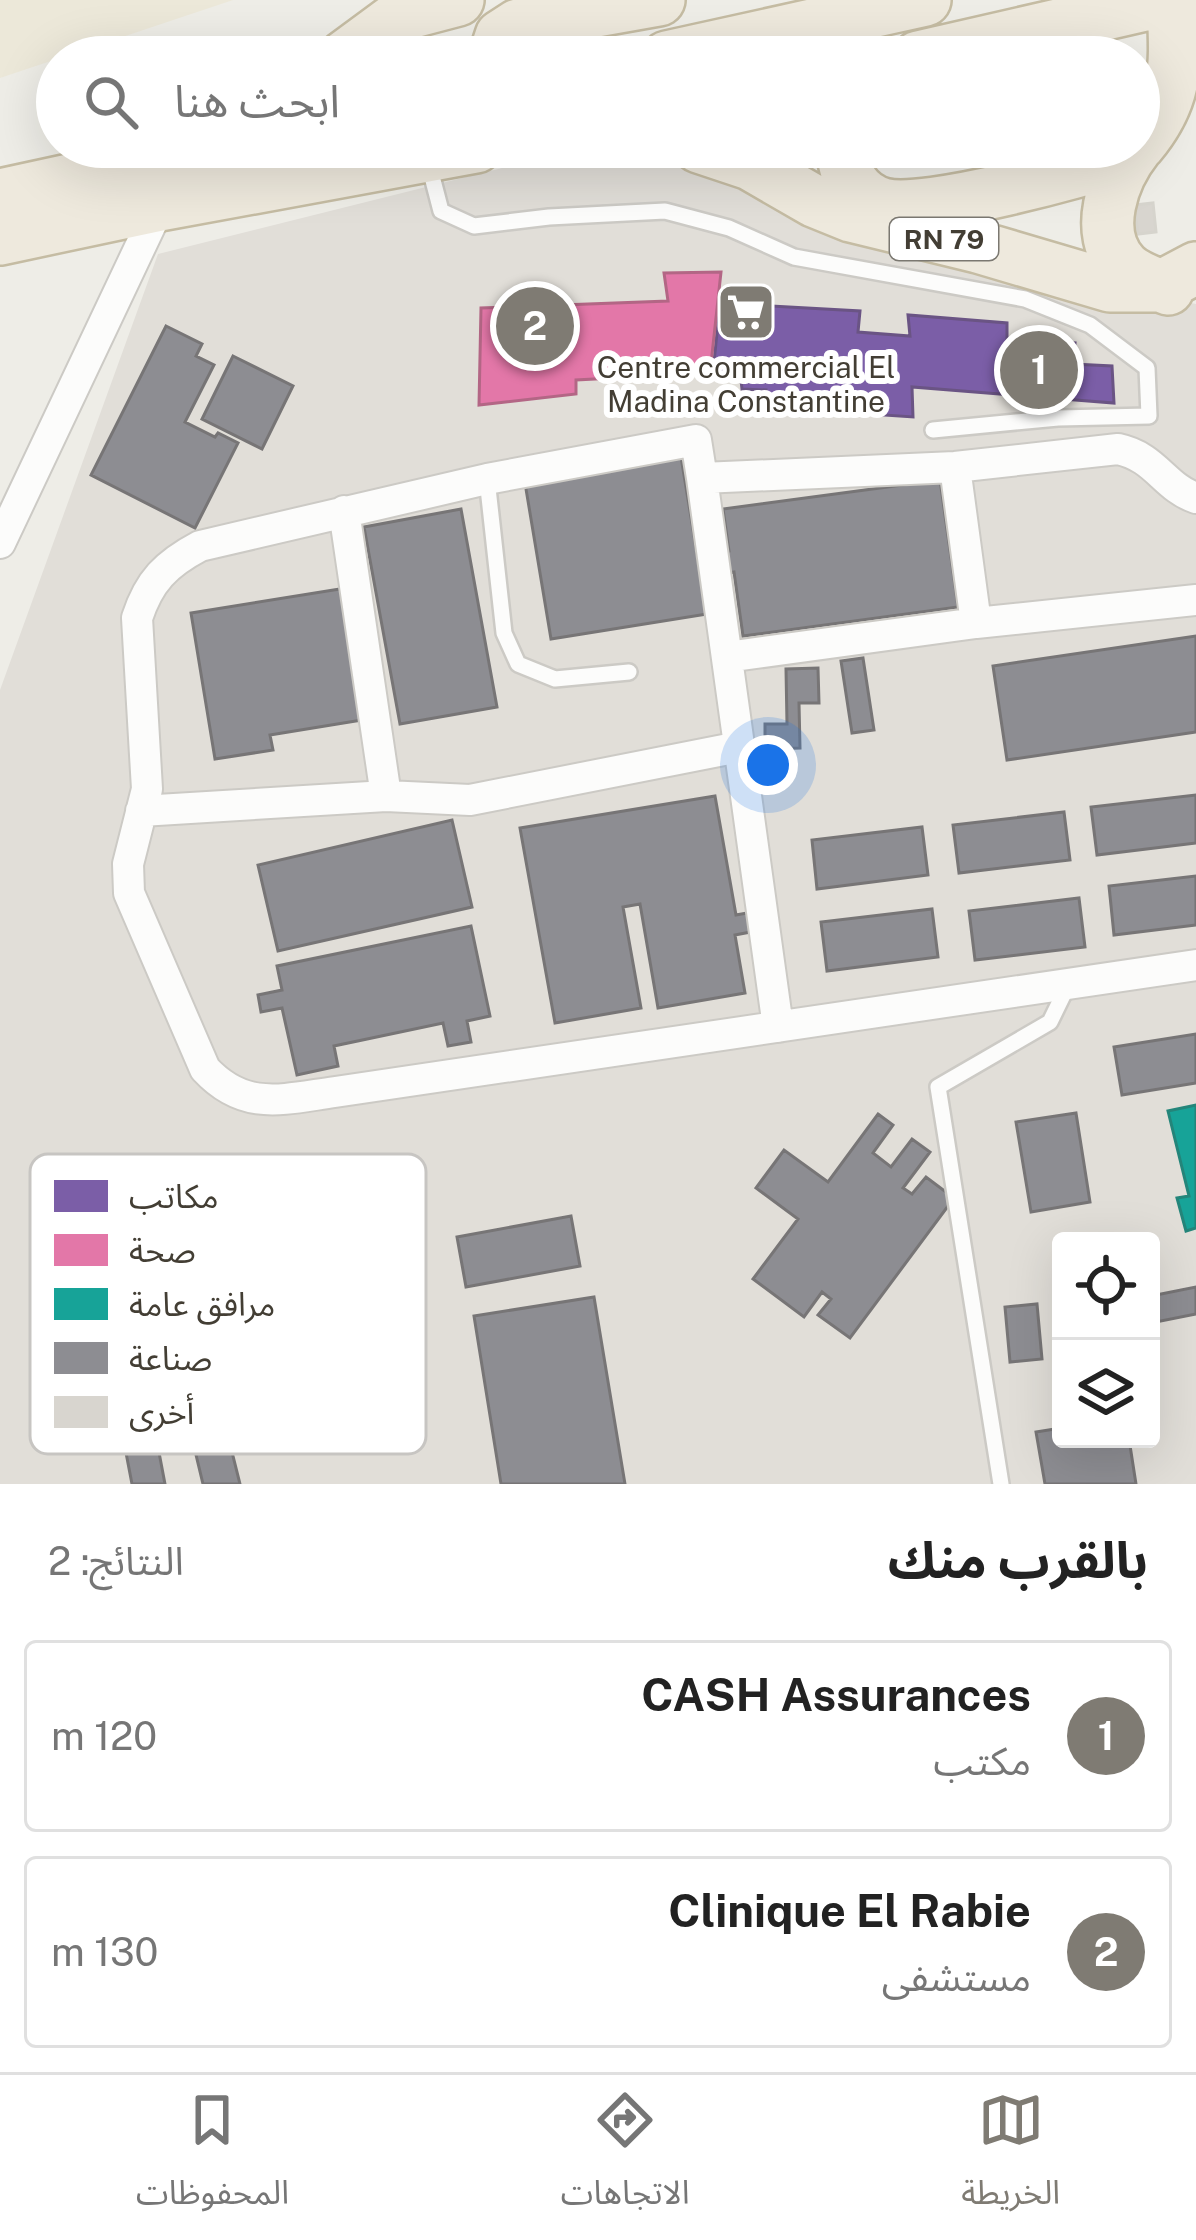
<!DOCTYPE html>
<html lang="ar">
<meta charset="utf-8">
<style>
:root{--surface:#fff;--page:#f2f2f2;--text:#222;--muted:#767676;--line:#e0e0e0;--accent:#7f7b73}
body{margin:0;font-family:"Public Sans","Noto Sans Arabic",sans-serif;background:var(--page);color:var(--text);direction:rtl}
.controls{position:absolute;right:36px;bottom:36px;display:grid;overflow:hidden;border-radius:12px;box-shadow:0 12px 48px #0002}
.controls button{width:108px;height:108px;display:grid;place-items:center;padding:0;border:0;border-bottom:3px solid var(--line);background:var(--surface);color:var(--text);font:60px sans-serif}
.you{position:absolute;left:768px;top:765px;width:42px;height:42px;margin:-30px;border:9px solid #fff;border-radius:50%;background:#1a73e8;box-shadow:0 0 0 18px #1a73e833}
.badge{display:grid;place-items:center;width:78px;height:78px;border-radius:50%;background:var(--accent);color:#fff;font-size:39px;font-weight:700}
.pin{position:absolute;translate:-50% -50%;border:6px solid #fff;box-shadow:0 3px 12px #0006}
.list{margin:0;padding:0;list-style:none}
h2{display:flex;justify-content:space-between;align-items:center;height:156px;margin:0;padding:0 48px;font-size:51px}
h2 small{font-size:39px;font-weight:400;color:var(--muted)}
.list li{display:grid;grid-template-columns:78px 1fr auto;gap:36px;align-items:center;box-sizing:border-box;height:192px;margin:0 24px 24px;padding:0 24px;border:3px solid var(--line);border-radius:12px}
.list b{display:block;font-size:45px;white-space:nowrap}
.list p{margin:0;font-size:39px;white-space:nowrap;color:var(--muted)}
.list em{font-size:39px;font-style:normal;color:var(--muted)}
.icon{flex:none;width:66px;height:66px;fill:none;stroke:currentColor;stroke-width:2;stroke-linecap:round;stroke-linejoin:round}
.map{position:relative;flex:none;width:1196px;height:1484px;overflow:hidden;direction:ltr}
.search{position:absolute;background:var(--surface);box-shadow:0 12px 48px #0002;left:36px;right:36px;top:36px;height:132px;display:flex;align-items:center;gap:30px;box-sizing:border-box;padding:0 42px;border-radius:66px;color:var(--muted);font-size:45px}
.sheet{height:588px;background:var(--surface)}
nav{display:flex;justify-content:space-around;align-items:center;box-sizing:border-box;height:168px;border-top:3px solid var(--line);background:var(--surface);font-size:33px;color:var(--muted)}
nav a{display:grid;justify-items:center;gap:6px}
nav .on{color:var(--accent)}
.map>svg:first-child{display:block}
</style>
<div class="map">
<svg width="1196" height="1484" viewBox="0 0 1196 1484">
<rect width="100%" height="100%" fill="#eeede7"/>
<!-- industrial -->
<path fill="#e1ded8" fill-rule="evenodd" d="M660 157 723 172 856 234 1196 304V1484H0V690L158 254 510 166ZM1061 1241H1151V1439H1061Z"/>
<!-- education -->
<path fill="#ece8d9" d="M0 0H233L0 78Z"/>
<!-- offices -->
<path fill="#7b5ea7" stroke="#6a5484" stroke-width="3" d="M720 303 860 311 858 332 910 336 908 315 1007 323V340L1075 343 1073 364 1112 366 1114 403 912 387 913 417 766 407V390L742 389 740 371 713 372Z"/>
<!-- health -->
<path fill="#e377a8" stroke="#b36685" stroke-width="3" d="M721 272 710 373 576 380V394L479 405 481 308 668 301 664 273Z"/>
<!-- public -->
<path fill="#17a398" stroke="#24857a" stroke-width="3" d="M1196 1105V1228L1186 1231 1177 1198 1189 1196 1168 1111Z"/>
<!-- industry -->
<path fill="#8d8d92" stroke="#777576" stroke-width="3" d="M166 326 202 344 196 356 214 365 185 422 215 437 218 433 238 443 195 528 91 475Z
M233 356 293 386 262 449 202 419Z
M681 457 707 614 551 639 525 483Z
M940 480 958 607 743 636 734 572 723 574 720 553 729 551 723 509Z
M461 509 497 707 400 724 364 527Z
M346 588 368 719 270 735 273 750 215 759 191 613Z
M1196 636V732L1007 760 993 666Z
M863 658 874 730 852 733 841 661Z
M818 668 819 703H799L800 748 765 749V724H787L786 669Z
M1196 795V843L1097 855 1091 807Z
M715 796 736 915 758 911 761 930 735 935 745 993 658 1008 640 904 623 907 641 1008 555 1023 520 828Z
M1064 812 1070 860 959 873 953 825Z
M452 820 472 907 278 951 258 865Z
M922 827 928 875 817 889 812 840Z
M1196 876V925L1114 935 1109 886Z
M1079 898 1085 947 975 960 969 911Z
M932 909 938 957 827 971 821 922Z
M471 926 490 1016 467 1021 471 1042 448 1046 443 1023 334 1046 338 1066 297 1075 282 1008 261 1012 258 995 282 990 277 966Z
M1196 1034V1083L1122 1095 1114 1047Z
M1076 1113 1090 1202 1031 1212 1016 1122Z
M878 1114 893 1125 873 1153 891 1167 912 1139 930 1152 903 1188 912 1194 926 1177 954 1198 850 1338 818 1315 831 1299 822 1292 804 1317 753 1279 798 1219 756 1188 784 1150 828 1182Z
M571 1216 580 1266 466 1287 457 1237Z
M1196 1287V1314L1151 1323V1296Z
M594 1297 625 1484H501L474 1316Z
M1037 1304 1042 1359 1010 1362 1005 1307Z
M220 1404 240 1484H203L186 1413Z
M154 1426 165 1484H132L122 1432Z
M1061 1428V1439H1129L1136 1484H1045L1036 1432Z"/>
<!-- building -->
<path fill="#d8d5cf" stroke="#d6d4cd" stroke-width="3" d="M1153 203 1156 232 1138 234 1134 205Z"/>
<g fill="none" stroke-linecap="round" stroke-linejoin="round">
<!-- service casing -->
<g stroke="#cccac5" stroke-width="20">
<path id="service" d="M429 165 441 211 474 226 549 217 665 211 729 228 794 257 1025 299 1090 325 1147 368 1149 416 1058 418 933 430
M487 479 504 633 518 664 555 679 629 672
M1001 1484 938 1087 1050 1022 1068 985"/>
</g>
<!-- minor casing -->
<g stroke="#cccac5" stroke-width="34">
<path id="minor" d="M955 467 976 623 1196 600
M702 478 778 1027
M1196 498C1164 487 1156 457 1118 449L955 467 702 478 696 440 487 479 200 546C166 564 149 581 137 618L147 789 128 864 129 893 205 1069C245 1112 283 1099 335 1092L1196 965
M344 511 386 796
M0 543 160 205
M727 657 976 623
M141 811 386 796 470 800 739 747"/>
</g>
<!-- trunk casing -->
<g stroke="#c5bca3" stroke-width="56">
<path id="trunk" d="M344 57 401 15 458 0
M494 57 501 36 518 25 659 0
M667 57 925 0
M918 57 1167 0
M1139 145C1181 95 1175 61 1173 0
M699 147 750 164 814 201 851 216 978 247 1110 286H1162L1196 268
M843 147C842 173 857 197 883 204 927 215 1083 171 1131 155
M1137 147C1113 177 1092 233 1124 266 1136 278 1153 282 1168 289
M0 195 221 147
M0 239 160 205 476 147"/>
</g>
<!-- service -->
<use href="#service" stroke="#fcfcfb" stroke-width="15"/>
<!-- minor -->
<use href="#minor" stroke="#fcfcfb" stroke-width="30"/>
<!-- trunk -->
<use href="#trunk" stroke="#eee9dd" stroke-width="51"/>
</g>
<!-- icons -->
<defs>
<g id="supermarket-square" transform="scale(3)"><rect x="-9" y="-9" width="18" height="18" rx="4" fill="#7f7b73" stroke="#fff"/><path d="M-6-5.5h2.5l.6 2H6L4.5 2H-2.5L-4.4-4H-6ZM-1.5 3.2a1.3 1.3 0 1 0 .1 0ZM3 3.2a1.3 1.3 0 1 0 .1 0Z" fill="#fff"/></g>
</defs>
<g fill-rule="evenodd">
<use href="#supermarket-square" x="746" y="312"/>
</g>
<g text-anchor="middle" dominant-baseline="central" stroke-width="12" stroke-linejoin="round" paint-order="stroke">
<!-- shield labels -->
<rect fill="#fff" stroke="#7b7871" stroke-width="3" x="890" y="218" width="108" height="42" rx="9"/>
<g font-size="27" font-weight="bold" fill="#433e34">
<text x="944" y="239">RN 79</text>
</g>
<!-- poi labels -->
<g font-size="30" fill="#433e34" stroke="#fff">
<text x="746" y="367">Centre commercial El<tspan x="746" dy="34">Madina Constantine</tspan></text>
</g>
</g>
<!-- legend -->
<rect x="30" y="1154" width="396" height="300" rx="18" fill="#fff" stroke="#c7c5c2" stroke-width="3"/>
<rect x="54" y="1180" width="54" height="32" fill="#7b5ea7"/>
<rect x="54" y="1234" width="54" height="32" fill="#e377a8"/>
<rect x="54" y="1288" width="54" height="32" fill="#17a398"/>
<rect x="54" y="1342" width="54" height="32" fill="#8d8d92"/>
<rect x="54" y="1396" width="54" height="32" fill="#d8d5cf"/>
<g font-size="33" fill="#433e34">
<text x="129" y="1208">مكاتب</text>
<text x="129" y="1262">صحة</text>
<text x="129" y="1316">مرافق عامة</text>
<text x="129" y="1370">صناعة</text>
<text x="129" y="1424">أخرى</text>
</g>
</svg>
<div class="controls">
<button><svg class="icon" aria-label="locate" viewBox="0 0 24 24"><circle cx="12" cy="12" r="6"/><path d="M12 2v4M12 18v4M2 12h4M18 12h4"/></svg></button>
<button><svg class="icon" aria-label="layers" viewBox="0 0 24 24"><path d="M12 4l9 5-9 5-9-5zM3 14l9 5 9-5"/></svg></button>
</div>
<div class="you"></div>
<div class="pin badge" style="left:1039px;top:370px">1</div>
<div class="pin badge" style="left:535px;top:326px">2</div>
<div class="search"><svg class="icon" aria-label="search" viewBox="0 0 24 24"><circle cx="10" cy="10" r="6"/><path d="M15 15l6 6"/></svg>ابحث هنا</div>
</div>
<section class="sheet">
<h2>بالقرب منك<small>النتائج: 2</small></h2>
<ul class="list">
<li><span class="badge">1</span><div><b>CASH Assurances</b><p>مكتب</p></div><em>120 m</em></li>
<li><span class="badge">2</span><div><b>Clinique El Rabie</b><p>مستشفى</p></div><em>130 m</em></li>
</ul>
</section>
<nav>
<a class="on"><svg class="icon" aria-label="map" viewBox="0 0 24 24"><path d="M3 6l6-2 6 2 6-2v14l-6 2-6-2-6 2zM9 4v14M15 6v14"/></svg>الخريطة</a>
<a><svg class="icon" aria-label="directions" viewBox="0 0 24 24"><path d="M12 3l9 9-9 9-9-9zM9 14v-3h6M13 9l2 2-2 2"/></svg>الاتجاهات</a>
<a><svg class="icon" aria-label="saved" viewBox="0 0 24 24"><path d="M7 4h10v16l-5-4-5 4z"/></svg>المحفوظات</a>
</nav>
